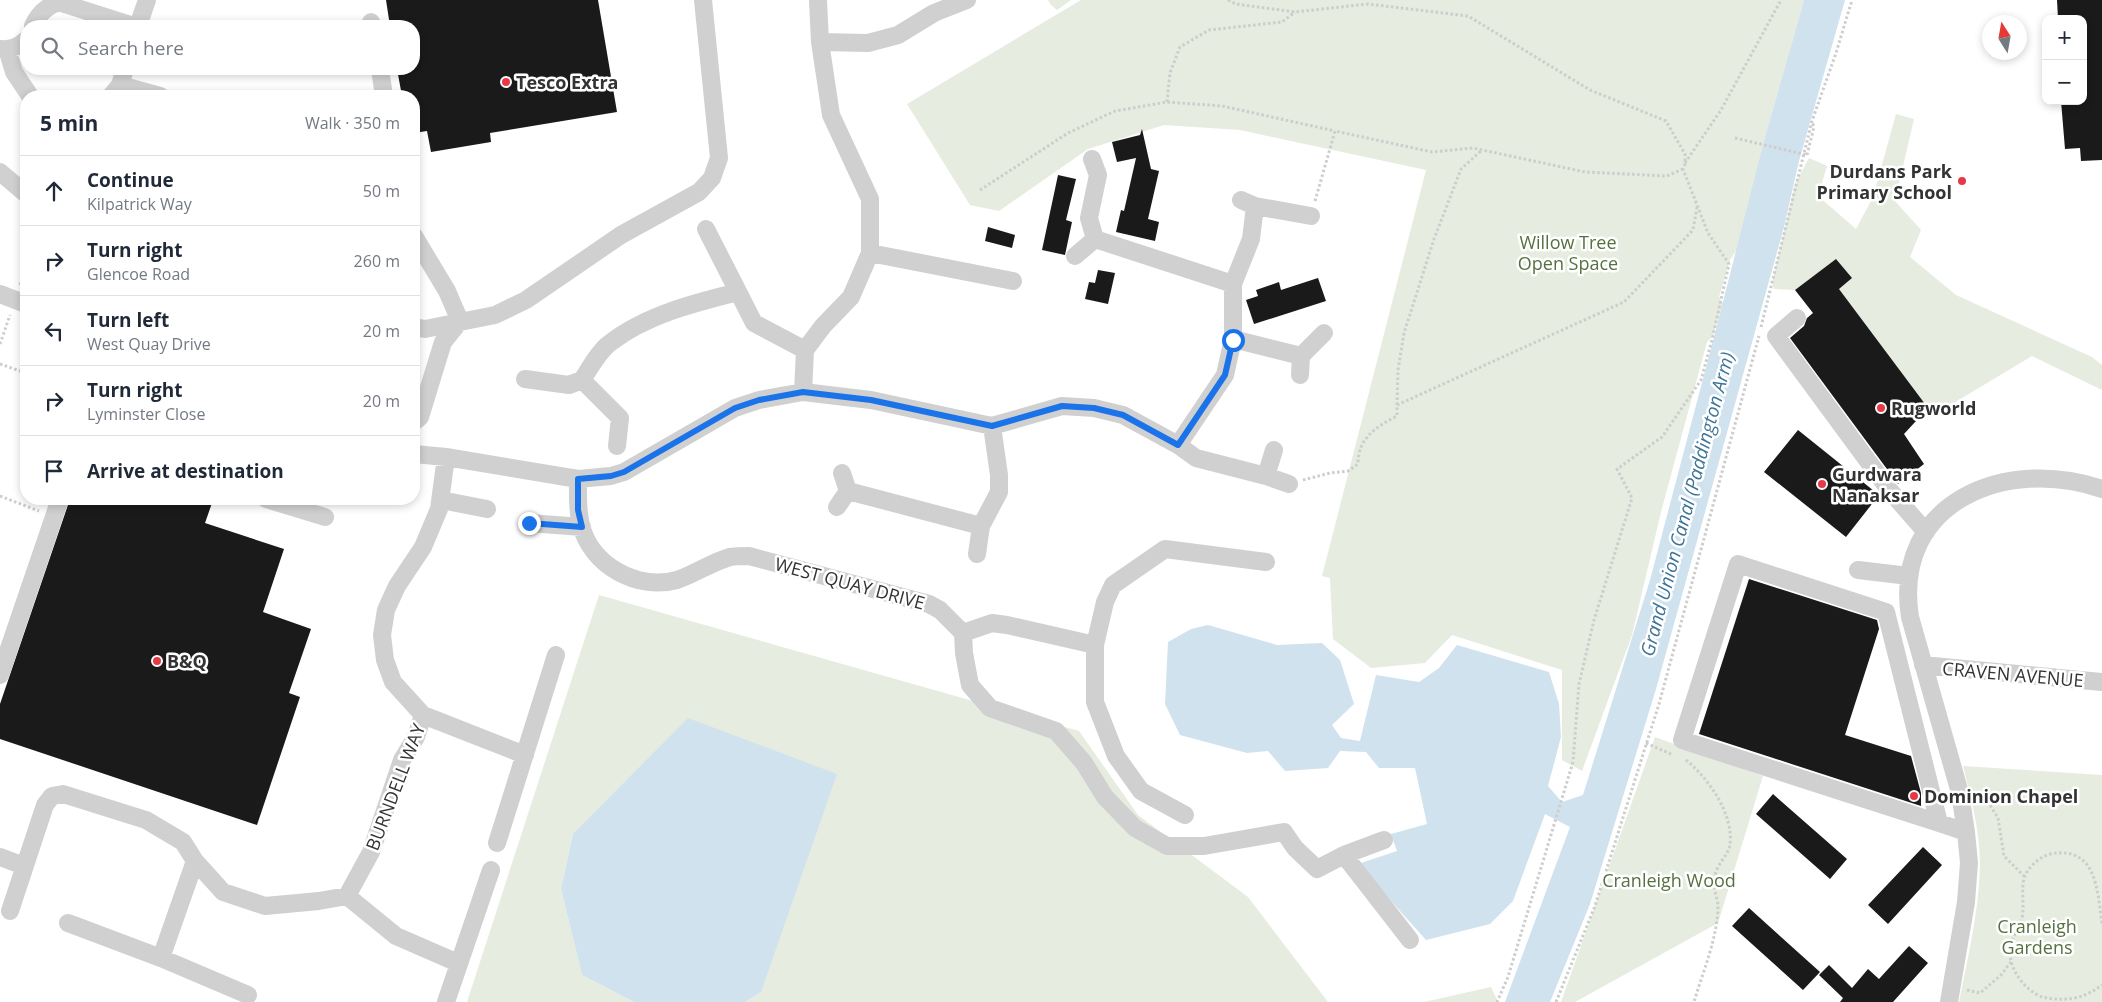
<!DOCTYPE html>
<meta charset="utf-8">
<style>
:root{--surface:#fff;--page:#f6f6f7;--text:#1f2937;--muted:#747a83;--line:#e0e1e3}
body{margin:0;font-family:"Open Sans",sans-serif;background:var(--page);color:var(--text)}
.controls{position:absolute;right:15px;top:15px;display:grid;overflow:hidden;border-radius:10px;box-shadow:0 2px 8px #0003}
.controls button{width:45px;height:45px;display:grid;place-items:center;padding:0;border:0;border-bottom:1px solid var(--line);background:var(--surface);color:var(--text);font:25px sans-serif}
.compass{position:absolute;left:1982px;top:15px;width:45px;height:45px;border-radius:50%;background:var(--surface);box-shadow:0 2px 8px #0003;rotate:349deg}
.stop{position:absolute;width:15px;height:15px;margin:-11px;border:4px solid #1a73e8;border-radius:50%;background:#fff}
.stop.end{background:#1a73e8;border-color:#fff;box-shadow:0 1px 5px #0008}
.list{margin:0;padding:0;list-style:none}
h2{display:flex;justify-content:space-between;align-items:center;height:65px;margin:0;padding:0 20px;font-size:21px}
h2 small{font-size:16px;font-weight:400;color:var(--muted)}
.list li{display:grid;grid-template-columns:32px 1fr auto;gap:15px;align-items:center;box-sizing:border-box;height:70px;padding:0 20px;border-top:1px solid var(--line)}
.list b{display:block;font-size:19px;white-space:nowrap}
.list p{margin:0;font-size:16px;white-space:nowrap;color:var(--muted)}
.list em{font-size:16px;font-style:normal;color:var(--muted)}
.icon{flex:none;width:28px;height:28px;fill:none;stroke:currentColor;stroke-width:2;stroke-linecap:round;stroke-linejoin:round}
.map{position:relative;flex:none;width:2102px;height:1002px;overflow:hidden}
.search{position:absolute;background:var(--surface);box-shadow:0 2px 8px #0003;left:20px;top:20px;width:400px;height:55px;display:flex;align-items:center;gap:12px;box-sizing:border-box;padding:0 18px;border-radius:20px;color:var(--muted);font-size:19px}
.panel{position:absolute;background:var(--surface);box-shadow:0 2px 8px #0003;left:20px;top:90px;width:400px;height:415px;border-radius:20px}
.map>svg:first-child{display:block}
</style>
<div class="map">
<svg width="2102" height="1002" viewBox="0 0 2102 1002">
<rect width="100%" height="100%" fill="#fff"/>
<!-- green -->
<path fill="#e6ecdf" d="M1048 0H1071L1057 10 1051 5Z
M1081 0H1804L1765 137 1738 248 1730 260 1719 297 1723 303 1713 336 1707 342 1661 512 1632 635 1582 771 1562 760V670L1452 635 1425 663 1371 668 1333 639 1330 578 1322 576 1426 170 1240 130 1164 125 1088 149 999 211 970 205 907 104Z
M1896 114 1914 119 1895 201 1921 230 1910 257 1956 295 2092 357 2102 365V390L2032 356 1927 419 1928 408 1839 289 1852 278 1836 260 1795 290 1774 289 1772 283 1795 184 1809 158 1827 166 1818 196 1856 229 1873 197Z
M599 595 1079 731 1138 815 1248 897 1328 1002H745L761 992 573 834 561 889 582 975 634 1002H467Z
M1655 737 1763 776 1718 923 1575 1002H1561Z
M1963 766 2102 775V1002H1959C1968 957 1979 911 1980 865 1980 831 1971 798 1963 766Z
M1491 987 1498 1002H1424Z"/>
<!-- water -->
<path fill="#cfe2ee" d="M1804 0H1845L1799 161 1784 227 1656 689 1590 904 1550 1002H1505L1570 827 1545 814 1513 901 1490 924 1426 940 1358 864 1397 851 1391 834 1427 824 1415 768H1379L1366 752 1340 751 1328 768 1285 771 1268 751 1247 753 1180 735 1165 704 1168 642 1191 629 1208 625 1277 645 1322 643 1340 660 1354 704 1332 725 1341 738 1360 741 1376 675 1419 682 1439 668 1457 645 1549 672 1559 704 1561 737 1548 786 1562 802 1583 795 1650 580 1714 337 1765 137Z
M688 718 837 774 761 992 745 1002H634L582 975 561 889 573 834Z"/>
<!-- building -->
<path fill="#1a1a1a" d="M386 0H598L617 112 490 133 491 142 431 152 427 131 414 133V96H402L397 69H414V26H390Z
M2057 0H2102V160L2081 161 2080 148 2065 149 2061 101H2083V19H2058Z
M1142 129 1151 169 1159 171 1148 219 1159 222 1155 241 1116 232 1121 210 1124 211 1136 158 1117 162 1112 142 1140 135Z
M1058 175 1076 179 1066 220 1072 222 1065 255 1042 250Z
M988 227 1015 235 1012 248 985 241Z
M1836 259 1852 278 1839 289 1928 408 1904 434 1924 464 1898 484 1790 338 1804 326 1807 318 1813 313 1795 290Z
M1098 270 1115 273 1108 304 1085 299 1089 282 1095 283Z
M1318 278 1326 301 1254 324 1246 300 1258 296 1256 290 1279 282 1281 290Z
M1798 430 1879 495 1846 537 1764 472Z
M70 499H198L212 503 205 523 284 549 263 612 311 629 289 693 300 697 257 825 0 739V704Z
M1749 579 1877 620 1879 629 1845 735 1911 756 1921 793V806L1699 734Z
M1773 794 1847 859 1830 879 1756 814Z
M1923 847 1942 865 1888 924 1868 905Z
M1749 908 1820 972 1803 990 1732 926Z
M1909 946 1928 963 1893 1002H1840L1843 998 1819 975 1829 965 1852 988 1868 969 1879 979Z"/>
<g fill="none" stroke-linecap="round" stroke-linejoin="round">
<!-- path -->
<path stroke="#cdcdcd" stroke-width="3" stroke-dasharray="2.5 2.5" stroke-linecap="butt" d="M1228 0 1236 4 1295 12 1368 4 1468 16 1590 90 1666 121 1685 154V164L1683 169 1708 233 1729 264 1712 340 1701 380 1662 437 1617 469 1632 498 1594 620 1579 684 1573 762 1508 977 1497 1002
M1167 102 1170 73 1180 47 1209 30 1282 22 1295 12
M1807 155 1814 127 1812 122
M1685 163 1721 110 1781 0
M980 190 1068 133 1115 111 1167 102 1222 106 1335 131
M1315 201 1335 131 1432 152 1473 148 1585 172 1667 176 1683 169
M20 285 26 267
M1761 327 1812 121 1836 53 1852 0
M0 344 10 315
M0 364 26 373
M1397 405 1398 370 1404 333 1434 239 1461 169 1482 150
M1303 480 1330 473 1348 471 1358 464C1358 438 1376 427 1397 416V405L1624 302 1693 230 1697 207
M0 496 39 511
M1646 743 1673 755
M1686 760C1708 778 1734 814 1730 845 1729 855 1714 865 1714 883 1714 890 1717 898 1718 905 1718 937 1703 971 1694 1002
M1975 795 1985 797 1998 818 2004 856 2024 876
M2102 923C2097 890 2097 845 2050 854 2041 856 2028 867 2025 876 2020 888 2025 905 2022 918 2019 927 2013 936 2011 946 2006 966 2024 990 2042 997 2066 1002 2083 999 2102 985
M1967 990 1980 993 2001 975 2011 962
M1556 1002 1595 906 1659 704 1759 336"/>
<!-- minor -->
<path stroke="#d0d0d0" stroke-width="18" d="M371 22V26
M33 26C38 14 46 7 58 2L134 26
M138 26 147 0
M820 42 868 43 898 35 934 13 967 0
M0 49C11 50 18 47 26 40
M7 49 14 72 30 96
M380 69 384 96
M120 85 160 96
M111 96 120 85 125 69
M1092 159 1098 175 1089 218 1095 239 1233 284
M0 172 26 194
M1241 200 1255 206
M706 229 754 323 805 350
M414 236 447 291 460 321
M870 253 1013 281
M1075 256 1095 239
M0 294 26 304
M1797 318 1776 336 1890 491 1926 532
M414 327 425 329 495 315 526 300 621 235 699 192 712 178 719 158 703 0
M1233 339 1301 356 1324 333
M1300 375 1301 356
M525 379 569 385 582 380
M582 380C590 368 599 351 610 343 646 315 694 303 738 292
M582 380 620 418 617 446
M803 392 805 350 823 326 851 297 870 253V199L831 115 820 42 818 0
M414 422 420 417 443 342 460 321
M1178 445 1225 375 1233 339V284L1251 239 1255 206 1311 216
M414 454 446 457 578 479 611 476 624 472 735 408 759 400 803 392 871 400 992 426 1062 406 1094 408 1123 415 1178 445 1196 458 1266 476 1274 450
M446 457 439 509 423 547 397 586 386 610 382 635 385 660 393 682 423 715 525 755
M842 473 848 491 981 526 999 492V475L992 426
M1266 476 1289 484
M578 479C578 495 577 510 581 525 591 565 637 591 677 580 695 574 712 562 730 557 736 556 743 556 749 556L929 604 940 610 963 633 964 653 970 685 990 708 1056 731 1084 763 1105 797 1135 828 1167 846H1204L1284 832 1295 848 1317 869 1344 855 1410 940
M266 499 325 517
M441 500 487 509
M837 507 848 491
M529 523 582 527
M977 554 981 526
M1858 570 1909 576
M963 633 992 623 1007 625 1095 645
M1923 665 2102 682
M0 675 60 499
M1185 815 1141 791 1116 756 1095 702V645L1105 602 1113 585 1165 549 1266 562
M1939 823 1886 612 1738 564 1682 740 1939 823 1966 832
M497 843 556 655
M1344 855 1384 840
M0 857 24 866
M347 896 396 936 458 963
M10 911 45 805 52 796 63 794 146 820 183 842 195 861 223 892 265 906 319 901 347 896 371 852 402 760 416 737 423 715
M68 923 161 958 195 861
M161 958 248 995
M446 1002 491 870
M1949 1002 1966 902 1969 863 1966 832 1960 793 1910 617C1892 501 2007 456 2102 489"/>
<!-- path-bridge -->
<path stroke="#cdcdcd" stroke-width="3" stroke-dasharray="2.5 2.5" stroke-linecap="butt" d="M1735 138 1807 155"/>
</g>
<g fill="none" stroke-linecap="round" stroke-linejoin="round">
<!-- route -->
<path stroke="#1a73e8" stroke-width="6" d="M529 523 582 527 578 510V479L611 476 624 472 735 408 759 400 803 392 871 400 992 426 1062 406 1094 408 1123 415 1178 445 1225 375 1233 340"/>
</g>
<!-- markers -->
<g fill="#e63946" stroke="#fff" stroke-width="2">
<circle cx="506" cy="82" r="5"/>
<circle cx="1962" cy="181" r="5"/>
<circle cx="1881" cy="408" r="5"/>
<circle cx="1822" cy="484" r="5"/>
<circle cx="157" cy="661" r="5"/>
<circle cx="1914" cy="796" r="5"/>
</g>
<g text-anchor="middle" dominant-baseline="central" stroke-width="5" stroke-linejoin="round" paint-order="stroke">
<!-- poi labels -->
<g font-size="18" font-weight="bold" fill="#333" stroke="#fff" text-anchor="start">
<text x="516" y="82">Tesco Extra</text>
<text x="1952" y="171" text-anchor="end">Durdans Park<tspan x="1952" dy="21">Primary School</tspan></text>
<text x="1891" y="408">Rugworld</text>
<text x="1832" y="474">Gurdwara<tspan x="1832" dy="21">Nanaksar</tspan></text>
<text x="167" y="661">B&amp;Q</text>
<text x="1924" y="796">Dominion Chapel</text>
</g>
<!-- park labels -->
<g font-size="18" fill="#56703f" stroke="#fff">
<text x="1568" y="242">Willow Tree<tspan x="1568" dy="21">Open Space</tspan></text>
<text x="1669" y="880">Cranleigh Wood</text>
<text x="2037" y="926">Cranleigh<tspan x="2037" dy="21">Gardens</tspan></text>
</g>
<!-- street labels -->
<g font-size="18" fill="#333" stroke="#fff">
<text transform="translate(850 583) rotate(15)">WEST QUAY DRIVE</text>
<text transform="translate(2013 674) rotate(5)">CRAVEN AVENUE</text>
<text transform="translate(395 787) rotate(-69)">BURNDELL WAY</text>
</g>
<!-- water labels -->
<g font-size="19" font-style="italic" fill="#3f7597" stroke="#fff">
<text transform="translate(1687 504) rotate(-75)">Grand Union Canal (Paddington Arm)</text>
</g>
</g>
</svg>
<div class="controls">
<button>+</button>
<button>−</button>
</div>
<svg class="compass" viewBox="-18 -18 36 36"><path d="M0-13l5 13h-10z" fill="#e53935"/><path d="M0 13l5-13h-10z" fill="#747a83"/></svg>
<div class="stop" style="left:1233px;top:340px"></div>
<div class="stop end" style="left:529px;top:523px"></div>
<div class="search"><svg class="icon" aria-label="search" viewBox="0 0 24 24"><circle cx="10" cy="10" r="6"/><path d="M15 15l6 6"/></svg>Search here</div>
<section class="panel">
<h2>5 min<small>Walk · 350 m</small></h2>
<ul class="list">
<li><svg class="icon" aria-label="ahead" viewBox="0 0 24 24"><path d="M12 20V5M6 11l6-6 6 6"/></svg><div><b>Continue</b><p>Kilpatrick Way</p></div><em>50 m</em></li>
<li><svg class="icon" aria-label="right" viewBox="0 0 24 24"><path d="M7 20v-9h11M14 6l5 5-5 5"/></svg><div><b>Turn right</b><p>Glencoe Road</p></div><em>260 m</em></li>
<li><svg class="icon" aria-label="left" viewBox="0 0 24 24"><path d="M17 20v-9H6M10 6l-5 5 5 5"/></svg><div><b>Turn left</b><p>West Quay Drive</p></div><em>20 m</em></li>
<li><svg class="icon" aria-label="right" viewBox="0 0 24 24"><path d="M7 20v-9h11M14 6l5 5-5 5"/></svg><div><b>Turn right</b><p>Lyminster Close</p></div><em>20 m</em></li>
<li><svg class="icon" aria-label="arrive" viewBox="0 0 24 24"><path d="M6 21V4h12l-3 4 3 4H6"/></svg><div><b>Arrive at destination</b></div></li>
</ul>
</section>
</div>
